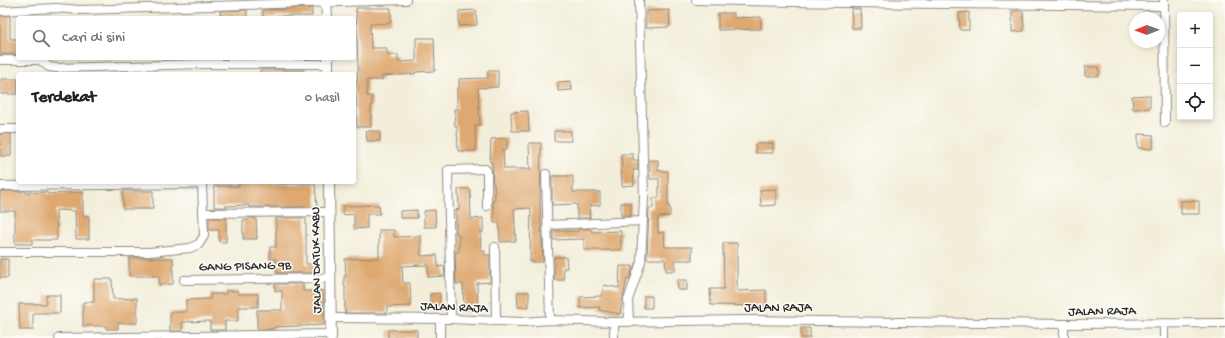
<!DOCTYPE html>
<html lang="id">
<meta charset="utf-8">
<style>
:root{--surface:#fff;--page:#f6f6f6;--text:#202124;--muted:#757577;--line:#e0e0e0}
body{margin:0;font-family:"Gochi Hand",sans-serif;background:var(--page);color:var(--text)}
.controls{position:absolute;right:12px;top:12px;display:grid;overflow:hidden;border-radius:4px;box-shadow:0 2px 6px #0003}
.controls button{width:36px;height:36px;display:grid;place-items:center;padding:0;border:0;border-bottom:1px solid var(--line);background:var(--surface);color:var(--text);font:20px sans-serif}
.compass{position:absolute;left:1129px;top:12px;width:36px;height:36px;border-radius:50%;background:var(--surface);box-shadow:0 2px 6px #0003;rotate:269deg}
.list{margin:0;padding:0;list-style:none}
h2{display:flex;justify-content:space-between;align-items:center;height:52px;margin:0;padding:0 16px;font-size:17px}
h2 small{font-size:13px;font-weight:400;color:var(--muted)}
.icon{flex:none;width:22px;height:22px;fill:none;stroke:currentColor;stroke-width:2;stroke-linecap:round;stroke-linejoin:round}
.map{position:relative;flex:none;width:1225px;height:338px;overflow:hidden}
.search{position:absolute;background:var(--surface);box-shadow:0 2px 6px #0003;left:16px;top:16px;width:340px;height:44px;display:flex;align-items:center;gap:10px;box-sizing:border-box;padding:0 14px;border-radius:4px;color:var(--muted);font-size:15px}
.panel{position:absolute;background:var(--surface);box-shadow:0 2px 6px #0003;left:16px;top:72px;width:340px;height:112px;border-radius:4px}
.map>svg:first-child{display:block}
</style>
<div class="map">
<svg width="1225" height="338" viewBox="0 0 1225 338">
<rect width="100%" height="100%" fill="#fdfcf7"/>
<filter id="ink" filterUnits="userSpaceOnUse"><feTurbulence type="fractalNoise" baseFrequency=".025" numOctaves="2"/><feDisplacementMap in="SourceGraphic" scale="8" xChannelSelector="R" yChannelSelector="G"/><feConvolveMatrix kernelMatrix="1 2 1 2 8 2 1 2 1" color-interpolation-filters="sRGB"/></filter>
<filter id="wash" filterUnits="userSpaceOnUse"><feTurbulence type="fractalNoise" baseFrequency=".012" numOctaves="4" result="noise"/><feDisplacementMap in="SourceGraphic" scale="16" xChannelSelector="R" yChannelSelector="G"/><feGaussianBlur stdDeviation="0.9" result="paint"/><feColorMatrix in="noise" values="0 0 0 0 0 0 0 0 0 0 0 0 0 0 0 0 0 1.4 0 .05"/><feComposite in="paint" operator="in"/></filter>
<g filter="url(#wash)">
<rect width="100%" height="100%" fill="#f3eeda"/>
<g id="blocks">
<!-- building -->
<path fill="#dea870" d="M312 8V16H275V18H263V10Z
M356 8H391V23L370 24 371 48H387V55H398V62L416 61V38H434L435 71 415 72V74L382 76V80H367V96H372V106H371V127H357L356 93H354V83H357L358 69Z
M851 9H860L861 28H852Z
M247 10V18H221L220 11Z
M476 10 477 25 459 26V11Z
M669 10 670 27 646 28V11Z
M1012 11H1023L1024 31 1012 32Z
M969 12V30H960L959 13Z
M718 13H734V18L761 17V29L718 30Z
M0 16H10V39H17V54H0Z
M1085 67H1099V76H1085Z
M260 70H304V74H260Z
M488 71H498V87L478 88 480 125H475L476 151H458L457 126H455L454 109H457V88H459V79L488 78Z
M1 79H18V94H1Z
M571 81 572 90 558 91V82Z
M1150 95V108L1133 109 1132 96Z
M528 111 529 131H512L511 112Z
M366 131H380V141H367Z
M554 131H571V141H554Z
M0 134H11V156H0Z
M1138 134 1153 135V149L1138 148Z
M507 138V149H503L504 169H530L529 143H541L540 205 543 262H530L531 208 514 209 516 241 500 242 499 223H494L493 200H495L494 184H493L492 162H490L491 139Z
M773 143V153H755V144Z
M621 154H633V160H638V170H633L634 185 622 186Z
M649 160H658V171H668V207H670V216L658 217V233L664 232 665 247H692V260H675V271H666L665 259H647L649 208H653V198H659V179H650Z
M552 176H573V192H600V205L589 206 590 218H577V204L552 205Z
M239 182H274V184H315L317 207H249V205L226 206V207H214V186H239Z
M458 189H470L471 219 483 218V232H480L481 250H484L485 255H490V282L477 283 478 310H464L463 284H456L455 252H459V234H456V210L459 209Z
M776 189V205L761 206 760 190Z
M0 191H26V193L47 192V194L83 192V216H89V239H76L75 211 56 210 57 240H32V244H15V211H0Z
M123 191H153V209H123Z
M1181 201H1199V214H1181Z
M621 203H631V216H621Z
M379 205 380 214H367V228L354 229V214L343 215V206Z
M417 210V218H400V211Z
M435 210 436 227H424V211Z
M209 218H226V242H219V230H209Z
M249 218H256L257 239H243V220H249Z
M276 218H306V264H318V273H277L276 259H270V247H276Z
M578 229H590L592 232 621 231V250H584V239L553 240V231H578Z
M379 230H394V237L421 236V256L437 255 438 267 444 266 445 276 428 277V265L402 266 403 283H410L411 306 387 307V313H345V286H344V276H346L345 259 379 258Z
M723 243H737V291L766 290V306L711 305 710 289H724Z
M554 257H566L567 268H563L564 280H554Z
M129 258H173V284L159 285V276H129Z
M0 259H8V278H0Z
M620 266H633L630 278H627L620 314 599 310 600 307 580 308V297L602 296 604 285 619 288Z
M94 279H112L113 299 137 298V323H118V329H106V326H83V302H94Z
M677 280H687V290H678Z
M275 284H303V291H324V325L274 327V329H257V310H282V291H275Z
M226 291H238V294H258V307H238V321H225V330H210V321L182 322V331H170V312H186V300L210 299V294H226Z
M517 292H529V307H518Z
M440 293V307L430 308V294Z
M46 295H60V313H33V330H20L19 304H46Z
M644 296H652V308H644Z
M801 328H810V338H801Z
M388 330H417V338H388Z"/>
</g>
</g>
<g filter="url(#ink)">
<use href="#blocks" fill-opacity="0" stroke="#8f8c82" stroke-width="1"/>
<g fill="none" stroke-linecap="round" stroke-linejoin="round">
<!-- minor casing -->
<g stroke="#8f8c82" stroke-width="10">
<path id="minor" d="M696 0 843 3 1163 6
M1164 0 1165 123
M0 11 56 8 80 10 406 0
M0 60H40L49 67 56 68 204 64H328
M0 129H18
M546 174 550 320
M0 186 202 184V182
M203 213 329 212
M548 225 642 221
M495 247 496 321
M0 252H149L190 248 199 244 204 236 202 184
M184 280 331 278
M331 318 451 319 522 322 550 320 614 322 746 320 1064 324 1225 323
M451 319 448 170 485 169 487 171V206
M629 321 628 300 641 262 644 197 639 0
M614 322V338
M1064 324V338
M59 338 331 334
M440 338V319
M1164 338V323"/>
</g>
<!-- tertiary casing -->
<g stroke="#8f8c82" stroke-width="12">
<path id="tertiary" d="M326 0 327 18
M328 58V74
M329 182 331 338"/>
</g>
<!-- minor -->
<use href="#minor" stroke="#fff" stroke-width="8"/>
<!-- tertiary -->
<use href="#tertiary" stroke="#fff" stroke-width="10"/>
</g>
</g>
<g text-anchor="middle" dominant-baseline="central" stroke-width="3" stroke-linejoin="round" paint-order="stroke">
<!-- street labels -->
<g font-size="13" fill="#2b2b2b" stroke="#fdfcf7">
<text transform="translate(317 260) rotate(-91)">JALAN DATUK KABU</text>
<text transform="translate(245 267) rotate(-1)">GANG PISANG 9B</text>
<text transform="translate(454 308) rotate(2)">JALAN RAJA</text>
<text x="778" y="308">JALAN RAJA</text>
<text transform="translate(1102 312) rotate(-1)">JALAN RAJA</text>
</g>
</g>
</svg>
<div class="controls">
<button>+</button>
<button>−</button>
<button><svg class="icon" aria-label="locate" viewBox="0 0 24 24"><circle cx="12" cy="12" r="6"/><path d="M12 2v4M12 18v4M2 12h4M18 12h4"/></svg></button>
</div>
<svg class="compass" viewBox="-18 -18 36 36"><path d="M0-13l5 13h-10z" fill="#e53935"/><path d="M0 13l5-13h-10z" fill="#757577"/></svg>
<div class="search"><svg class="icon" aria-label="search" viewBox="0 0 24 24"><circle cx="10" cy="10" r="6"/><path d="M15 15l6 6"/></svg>Cari di sini</div>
<section class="panel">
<h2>Terdekat<small>0 hasil</small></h2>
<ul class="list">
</ul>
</section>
</div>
